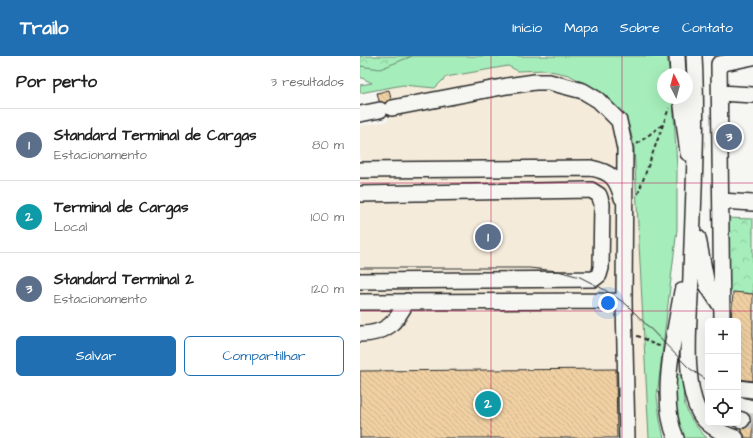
<!DOCTYPE html>
<html lang="pt">
<meta charset="utf-8">
<style>
:root{--surface:#fff;--page:#f2f2f2;--text:#222;--muted:#767676;--line:#e0e0e0;--accent:#1f6fb2}
body{margin:0;font-family:"Architects Daughter",sans-serif;background:var(--page);color:var(--text)}
.controls{position:absolute;right:12px;bottom:12px;display:grid;overflow:hidden;border-radius:6px;box-shadow:0 4px 16px #0002}
.controls button{width:36px;height:36px;display:grid;place-items:center;padding:0;border:0;border-bottom:1px solid var(--line);background:var(--surface);color:var(--text);font:20px sans-serif}
.compass{position:absolute;left:297px;top:12px;width:36px;height:36px;border-radius:50%;background:var(--surface);box-shadow:0 4px 16px #0002;rotate:354deg}
.you{position:absolute;left:248px;top:247px;width:14px;height:14px;margin:-10px;border:3px solid #fff;border-radius:50%;background:#1a73e8;box-shadow:0 0 0 6px #1a73e833}
.badge{display:grid;place-items:center;width:26px;height:26px;border-radius:50%;background:var(--accent);color:#fff;font-size:13px;font-weight:700}
.pin{position:absolute;translate:-50% -50%;border:2px solid #fff;box-shadow:0 1px 4px #0006}
.list{margin:0;padding:0;list-style:none}
h2{display:flex;justify-content:space-between;align-items:center;height:52px;margin:0;padding:0 16px;font-size:17px}
h2 small{font-size:13px;font-weight:400;color:var(--muted)}
.list li{display:grid;grid-template-columns:26px 1fr auto;gap:12px;align-items:center;box-sizing:border-box;height:72px;padding:0 16px;border-top:1px solid var(--line)}
.list b{display:block;font-size:15px;white-space:nowrap}
.list p{margin:0;font-size:13px;white-space:nowrap;color:var(--muted)}
.list em{font-size:13px;font-style:normal;color:var(--muted)}
.actions{display:flex;gap:8px;padding:12px 16px}
.actions a{flex:1;padding:9px 0;border:1px solid var(--accent);border-radius:6px;text-align:center;font-size:14px;color:var(--accent)}
.actions .main{background:var(--accent);color:#fff}
.icon{flex:none;width:22px;height:22px;fill:none;stroke:currentColor;stroke-width:2;stroke-linecap:round;stroke-linejoin:round}
.map{position:relative;flex:none;width:393px;height:382px;overflow:hidden}
header{display:flex;align-items:center;gap:24px;box-sizing:border-box;height:56px;padding:0 20px;background:var(--accent);color:#fff}
header strong{font-size:19px}
nav{display:flex;gap:22px;margin-inline-start:auto;font-size:14px}
main{display:flex}
aside{flex:1;background:var(--surface)}
.map>svg:first-child{display:block}
</style>
<header>
<strong>Trailo</strong>
<nav><a>Início</a><a>Mapa</a><a>Sobre</a><a>Contato</a></nav>
</header>
<main>
<aside>
<h2>Por perto<small>3 resultados</small></h2>
<ul class="list">
<li><span class="badge" style="background:#5c6f8a">1</span><div><b>Standard Terminal de Cargas</b><p>Estacionamento</p></div><em>80 m</em></li>
<li><span class="badge" style="background:#0f9aa8">2</span><div><b>Terminal de Cargas</b><p>Local</p></div><em>100 m</em></li>
<li><span class="badge" style="background:#5c6f8a">3</span><div><b>Standard Terminal 2</b><p>Estacionamento</p></div><em>120 m</em></li>
</ul>
<div class="actions"><a class="main">Salvar</a><a>Compartilhar</a></div>
</aside>
<div class="map">
<svg width="393" height="382" viewBox="0 0 393 382">
<defs>
<pattern id="forest-crowns" width="20" height="18" patternUnits="userSpaceOnUse"><rect width="20" height="18" fill="#a5edba"/><path d="M2 6a3 3 0 1 1 6 0M12 15a3 3 0 1 1 6 0" fill="none" stroke="#8ecba0"/></pattern>
<pattern id="building-back-hatch" width="6" height="6" patternUnits="userSpaceOnUse"><rect width="6" height="6" fill="#f0d0a2"/><path d="M-1 5l2 2M0 0l6 6M5-1l2 2" fill="none" stroke="#ceb38c"/></pattern>
</defs>
<rect width="100%" height="100%" fill="#f6f6f2"/>
<filter id="ink" filterUnits="userSpaceOnUse"><feTurbulence type="fractalNoise" baseFrequency=".025" numOctaves="2"/><feDisplacementMap in="SourceGraphic" scale="8" xChannelSelector="R" yChannelSelector="G"/><feConvolveMatrix kernelMatrix="1 2 1 2 8 2 1 2 1" color-interpolation-filters="sRGB"/></filter>
<g filter="url(#ink)">
<!-- built -->
<path fill="#f4ebda" d="M148 10 158 15 185 14 209 19 231 31 249 45 269 69 274 90 289 382H0V70L28 65 22 33 43 29 75 32 86 21Z"/>
<!-- green -->
<path fill="#a5edba" stroke="#688c72" d="M52 0H307L310 18H303V42H313L317 112V173L297 340 300 364 304 382H289L274 90 269 69 249 45 231 31 209 19 185 14 158 15 148 10 86 21 75 32 43 29 0 37V29L12 27 0 21V10L20 12Z
M319 318C326 323 322 337 324 345 327 360 337 372 347 382H324C318 370 308 328 319 318Z"/>
<!-- forest -->
<path fill="url(#forest-crowns)" stroke="#688c72" d="M0 0H52L20 13 0 10Z
M366 162 393 163V238L368 236Z"/>
<!-- building -->
<path fill="url(#building-back-hatch)" stroke="#2b2b2b" d="M29 34 31 43 25 47 19 45 17 37Z
M373 236 393 238V325L378 323V265H371Z
M256 313 257 382H0V315Z
M391 362H393V382H385L381 373 389 370Z"/>
<g fill="none" stroke-linecap="round" stroke-linejoin="round">
<!-- minor-tunnel -->
<path stroke="#cdcdca" stroke-width="15" stroke-dasharray="15 8" stroke-linecap="butt" d="M382 364 393 365"/>
<!-- minor casing -->
<g stroke="#2b2b2b" stroke-width="18">
<path id="minor" d="M317 0 318 18
M334 0C338 73 333 146 331 219 330 257 322 320 338 354 344 369 361 377 376 382
M360 37 393 39
M321 42 328 97
M32 52 147 30 175 26H189L223 35 238 44 259 65 265 93 264 245 267 382
M0 58 20 54
M0 114 231 112C251 116 257 122 262 142
M0 138 231 134 239 139 242 148 241 212 239 219 234 223 0 225
M361 145 393 147
M338 182 347 229 362 252
M0 246 264 245
M362 265 359 8 393 1
M0 278C26 278 36 267 47 245
M378 332 393 334
M378 363 382 364
M316 382C298 343 315 277 322 235"/>
</g>
<!-- path -->
<path stroke="#2b2b2b" stroke-width="2" stroke-dasharray="4 3" stroke-linecap="butt" d="M277 88 302 69
M278 138 309 52
M277 280C286 282 291 289 300 290"/>
<!-- minor -->
<use href="#minor" stroke="#f6f6f2" stroke-width="15"/>
<!-- tram -->
<path stroke="#2b2b2b" stroke-width="1" d="M0 212H169L198 215 220 221 245 234 266 248 329 312 348 325
M378 340 393 344"/>
</g>
</g>
<!-- grid -->
<path fill="none" stroke="#c2185b" stroke-width="1" stroke-opacity="0.55" d="M131 0V382M262 0V382M0 127H393M0 255H393"/>
</svg>
<div class="controls">
<button>+</button>
<button>−</button>
<button><svg class="icon" aria-label="locate" viewBox="0 0 24 24"><circle cx="12" cy="12" r="6"/><path d="M12 2v4M12 18v4M2 12h4M18 12h4"/></svg></button>
</div>
<svg class="compass" viewBox="-18 -18 36 36"><path d="M0-13l5 13h-10z" fill="#e53935"/><path d="M0 13l5-13h-10z" fill="#767676"/></svg>
<div class="you"></div>
<div class="pin badge" style="left:128px;top:181px;background:#5c6f8a">1</div>
<div class="pin badge" style="left:128px;top:348px;background:#0f9aa8">2</div>
<div class="pin badge" style="left:369px;top:81px;background:#5c6f8a">3</div>
</div>
</main>
